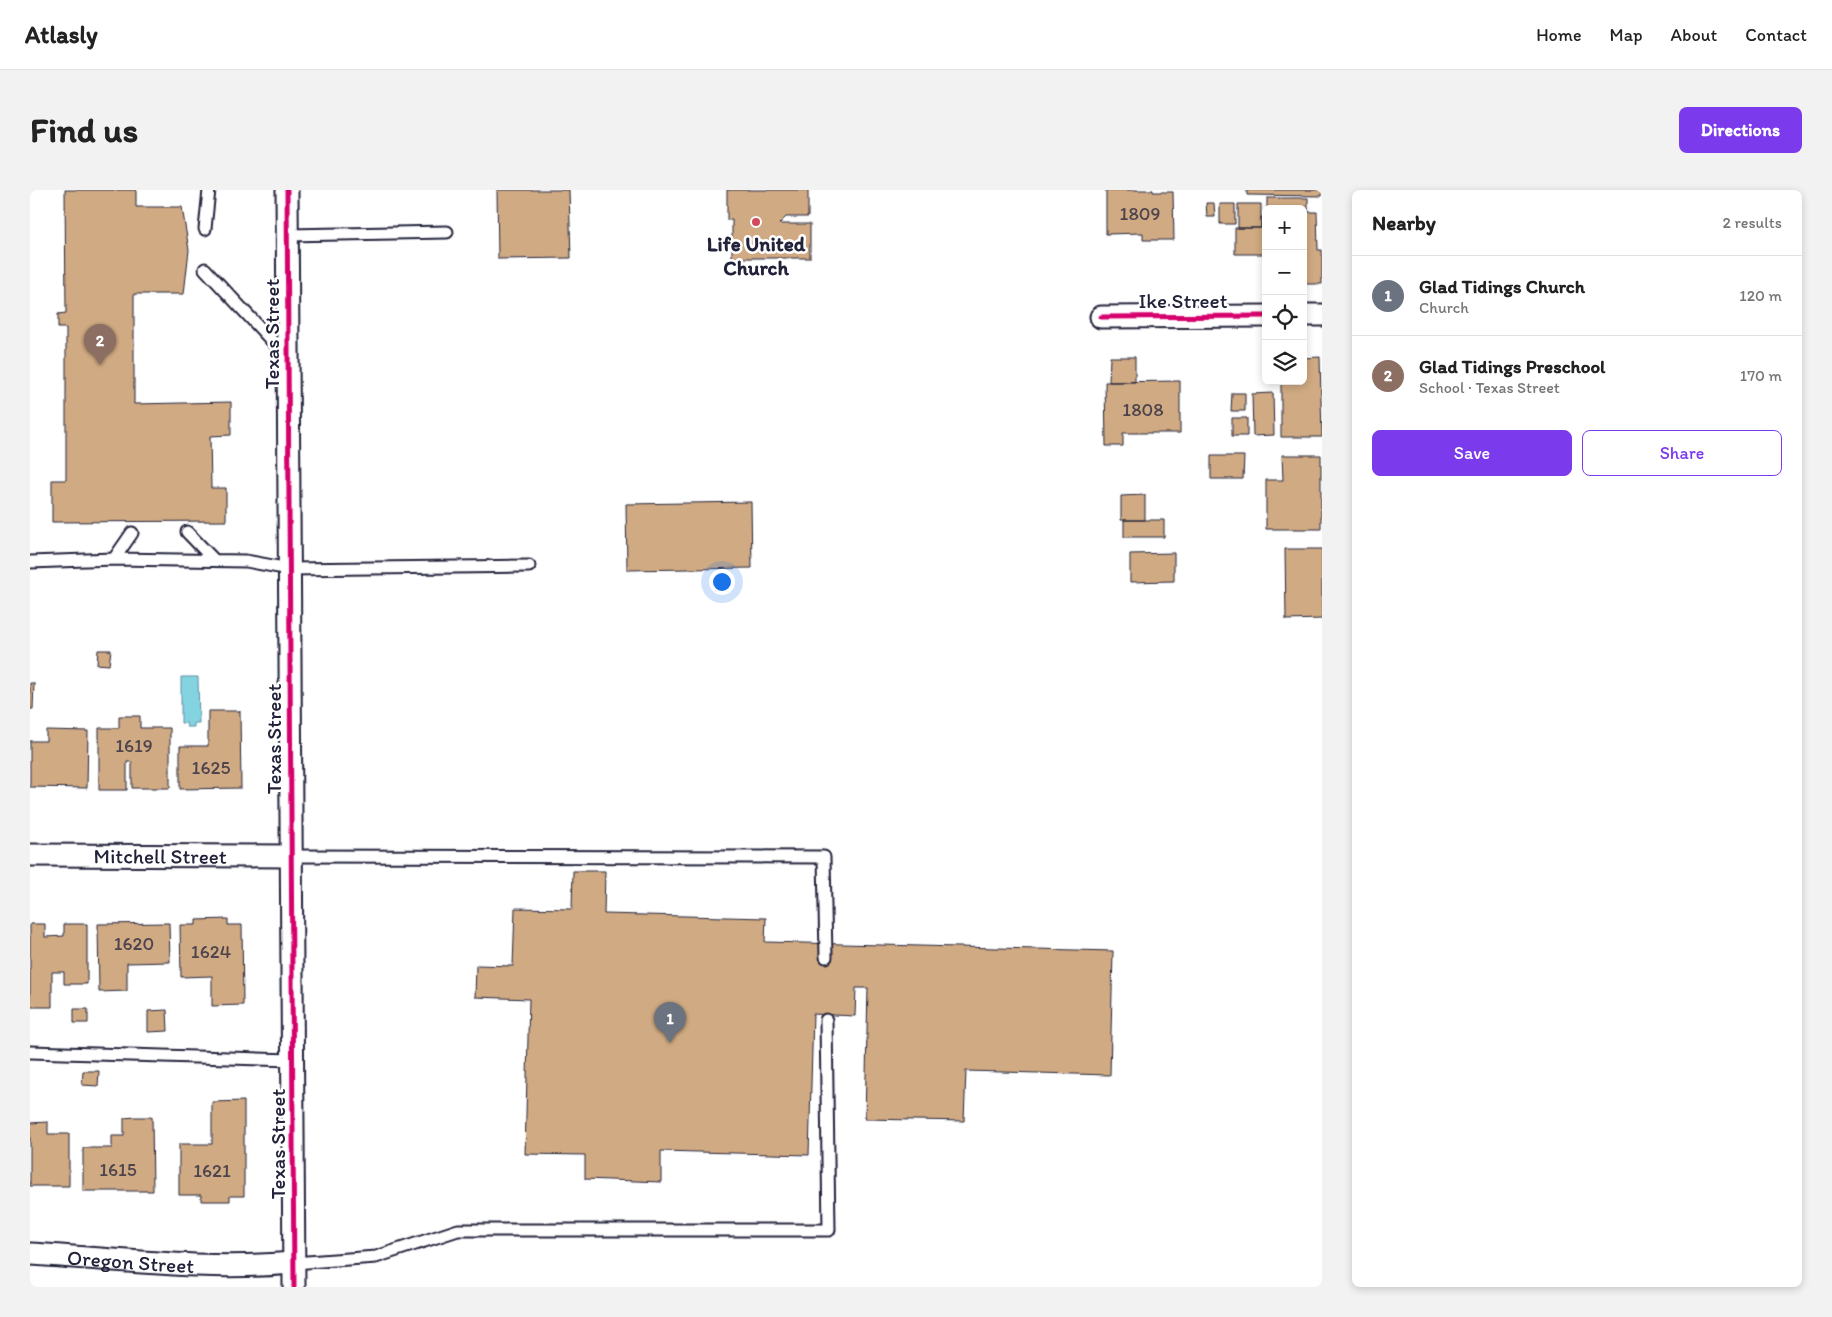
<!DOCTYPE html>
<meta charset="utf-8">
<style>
:root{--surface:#fff;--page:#f2f2f2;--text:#222;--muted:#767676;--line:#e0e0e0;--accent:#7c3aed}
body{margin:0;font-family:Itim,sans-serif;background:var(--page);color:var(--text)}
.controls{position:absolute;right:15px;top:15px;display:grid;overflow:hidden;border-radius:8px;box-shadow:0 2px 8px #0003}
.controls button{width:45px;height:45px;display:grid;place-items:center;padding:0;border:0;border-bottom:1px solid var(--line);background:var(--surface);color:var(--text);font:25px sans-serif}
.you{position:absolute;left:691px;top:391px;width:18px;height:18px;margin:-12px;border:4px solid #fff;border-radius:50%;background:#1a73e8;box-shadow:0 0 0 8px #1a73e833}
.badge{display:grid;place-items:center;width:32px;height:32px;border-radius:50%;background:var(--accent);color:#fff;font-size:16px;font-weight:700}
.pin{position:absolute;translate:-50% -41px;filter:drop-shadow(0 1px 2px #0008)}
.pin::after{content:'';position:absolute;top:26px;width:18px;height:15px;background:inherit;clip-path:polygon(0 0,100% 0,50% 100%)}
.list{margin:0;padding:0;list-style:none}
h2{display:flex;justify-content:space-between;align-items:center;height:65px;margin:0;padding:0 20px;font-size:21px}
h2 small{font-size:16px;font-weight:400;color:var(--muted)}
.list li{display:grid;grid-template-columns:32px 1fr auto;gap:15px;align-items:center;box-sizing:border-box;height:80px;padding:0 20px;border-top:1px solid var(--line)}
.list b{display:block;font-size:19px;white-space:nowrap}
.list p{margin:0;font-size:16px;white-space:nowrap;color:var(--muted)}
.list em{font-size:16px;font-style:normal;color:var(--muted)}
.actions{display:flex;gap:10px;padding:15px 20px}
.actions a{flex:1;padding:11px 0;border:1px solid var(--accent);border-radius:8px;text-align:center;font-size:18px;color:var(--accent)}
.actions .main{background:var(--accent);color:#fff}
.icon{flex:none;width:28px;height:28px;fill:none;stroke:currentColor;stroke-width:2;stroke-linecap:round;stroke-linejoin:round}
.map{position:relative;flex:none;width:1292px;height:1097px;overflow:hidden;border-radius:8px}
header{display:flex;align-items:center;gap:30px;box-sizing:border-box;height:70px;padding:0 25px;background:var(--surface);border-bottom:1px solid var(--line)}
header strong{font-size:24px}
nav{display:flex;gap:28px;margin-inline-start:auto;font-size:18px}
.intro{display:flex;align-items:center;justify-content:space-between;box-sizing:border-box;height:120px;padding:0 30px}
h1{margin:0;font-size:35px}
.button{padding:12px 22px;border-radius:8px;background:var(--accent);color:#fff;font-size:18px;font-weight:700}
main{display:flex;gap:30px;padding:0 30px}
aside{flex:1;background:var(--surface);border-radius:8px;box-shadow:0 2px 8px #0003}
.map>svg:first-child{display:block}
</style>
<header>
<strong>Atlasly</strong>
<nav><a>Home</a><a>Map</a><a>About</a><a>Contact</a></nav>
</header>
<div class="intro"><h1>Find us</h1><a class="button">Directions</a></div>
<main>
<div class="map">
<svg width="1292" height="1097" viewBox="0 0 1292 1097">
<rect width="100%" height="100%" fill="#fff"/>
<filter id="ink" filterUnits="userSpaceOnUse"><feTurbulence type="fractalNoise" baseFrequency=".02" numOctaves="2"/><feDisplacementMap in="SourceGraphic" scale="10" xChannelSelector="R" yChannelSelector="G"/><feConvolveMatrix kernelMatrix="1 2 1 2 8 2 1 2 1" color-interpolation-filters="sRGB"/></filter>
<g filter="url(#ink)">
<!-- water -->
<path fill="#84d3e1" stroke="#5d8c9f" d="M151 487H168L169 533H164V537H157L156 533H151Z"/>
<!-- building -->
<path fill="#d0aa82" stroke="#22223b" d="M35 0H106V17H152L159 60 154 104H104V214L201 212V245L180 246 181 298H196V331L22 332V290H36V138H28V124L36 123Z
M467 0H539L541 68 468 69Z
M697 0H778V27H756L749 34H780V68H702V30H697Z
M1076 0H1123V2H1143L1144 50H1113V43L1076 44Z
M1217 0H1292V6L1217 5Z
M1237 8H1278V22H1287L1288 60H1292V94H1273V19H1237Z
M1176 13H1184L1185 27H1177Z
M1190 14H1205V34H1190Z
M1208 14H1231V38H1208Z
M1231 27H1236V64H1205V38H1231Z
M1080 167H1105V192H1079Z
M1290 167 1292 247H1251V191H1273V168Z
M1150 191V243H1093V256H1076L1075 192Z
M1202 203H1215V221H1201Z
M1243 203 1244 245 1223 246 1222 204Z
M1202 228H1217V246H1202Z
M1252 265H1291V339H1236V290H1253Z
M1181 266H1214L1213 289H1181Z
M1115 305V330H1091V306Z
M721 312 722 378 597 380 596 314Z
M1094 330H1134V347H1094Z
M1255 359H1292V429L1256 430Z
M1144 363V391L1100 392V364Z
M68 460H81L79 475 67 474Z
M0 493H4L3 519H0Z
M178 521H210L211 598 150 599V556H178Z
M89 526H110V538H140V598H102V572H97V600H69V538H89Z
M16 540 58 541 57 598 0 597V551H16Z
M543 681H575L574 724 736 728 735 752 1083 761 1080 885 936 881 934 931 835 929 838 798H826L825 826 783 824 779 965 631 961V992L555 989V965L495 964 499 809 445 807 446 775 483 776 485 718 542 719Z
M198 729V735H212L213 815 182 816V786L151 787 150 735H166V730Z
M139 733 140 772 97 773V801L69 802 68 734Z
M0 734H15V747L34 746V734H57V794H34V782H22V817H0Z
M44 819H58V833H44Z
M137 820 138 841 118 842V821Z
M53 881H69L68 896 52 895Z
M214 911V1006H200V1011H171V1005H149V954H182V912Z
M105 927H122L123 1001H53V958H82V946H94V928Z
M18 932V944H39V996H0V933Z"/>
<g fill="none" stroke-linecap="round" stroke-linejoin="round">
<!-- service casing -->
<g stroke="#22223b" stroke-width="15">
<path id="service" d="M175 39 179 0
M257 45 417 42
M175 79 256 166
M157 342 184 370
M84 369 102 343
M0 372 84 369 216 371 259 379 499 376
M260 666 794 667 796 767
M0 862 263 870
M263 1073 346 1067 428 1040H799L796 830"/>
</g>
<!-- minor casing -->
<g stroke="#22223b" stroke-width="25">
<g id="minor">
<path d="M257 0 264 1097"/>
<path d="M1273 125H1292"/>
<path d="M1071 127 1236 126"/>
<path id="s1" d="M0 665 260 666"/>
<path id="s2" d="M0 1064C87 1069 176 1081 263 1073"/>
</g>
</g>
<!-- service -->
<use href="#service" stroke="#fff" stroke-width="11"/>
<!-- minor -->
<use href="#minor" stroke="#fff" stroke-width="21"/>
<!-- cycleway casing -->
<g stroke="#fff" stroke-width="8">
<path id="cycleway" d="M257 0 264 1097
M1071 127 1236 126"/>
</g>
<!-- cycleway -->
<use href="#cycleway" stroke="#d6006c" stroke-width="5"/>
</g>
</g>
<!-- markers -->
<circle fill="#d1495b" stroke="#fff" stroke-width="2" cx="726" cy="32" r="5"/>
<g text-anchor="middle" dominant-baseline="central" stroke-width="5" stroke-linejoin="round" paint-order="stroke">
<!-- number labels -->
<g font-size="19" fill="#4e444d">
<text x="1110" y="23">1809</text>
<text x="1113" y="219">1808</text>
<text x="104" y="555">1619</text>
<text x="181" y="577">1625</text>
<text x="104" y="753">1620</text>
<text x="181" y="761">1624</text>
<text x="88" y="979">1615</text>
<text x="182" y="980">1621</text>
</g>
<!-- poi labels -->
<g font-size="21" font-weight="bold" fill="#22223b" stroke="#fff">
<text x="726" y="53">Life United<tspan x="726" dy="24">Church</tspan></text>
</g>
<!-- street labels -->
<g font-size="21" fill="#22223b" stroke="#fff">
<text x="1153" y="110">Ike Street</text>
<text transform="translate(241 144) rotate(-90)">Texas Street</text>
<text transform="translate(243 549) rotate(-90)">Texas Street</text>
<text stroke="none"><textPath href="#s1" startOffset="130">Mitchell Street</textPath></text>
<text transform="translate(247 954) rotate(-90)">Texas Street</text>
<text stroke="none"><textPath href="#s2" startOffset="101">Oregon Street</textPath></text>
</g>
</g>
</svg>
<div class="controls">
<button>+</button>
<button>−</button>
<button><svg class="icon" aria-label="locate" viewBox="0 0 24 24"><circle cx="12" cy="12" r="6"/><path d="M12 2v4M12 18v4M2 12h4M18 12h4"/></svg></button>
<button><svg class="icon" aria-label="layers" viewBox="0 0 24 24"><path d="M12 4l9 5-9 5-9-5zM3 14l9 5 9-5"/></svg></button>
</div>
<div class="you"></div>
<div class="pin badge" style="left:640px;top:853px;background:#6b7280">1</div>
<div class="pin badge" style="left:70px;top:175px;background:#8d6e63">2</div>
</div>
<aside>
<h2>Nearby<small>2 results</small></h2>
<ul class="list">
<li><span class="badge" style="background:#6b7280">1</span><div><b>Glad Tidings Church</b><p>Church</p></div><em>120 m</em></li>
<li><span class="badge" style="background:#8d6e63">2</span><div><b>Glad Tidings Preschool</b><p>School · Texas Street</p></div><em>170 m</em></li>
</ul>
<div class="actions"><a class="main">Save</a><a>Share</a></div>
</aside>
</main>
